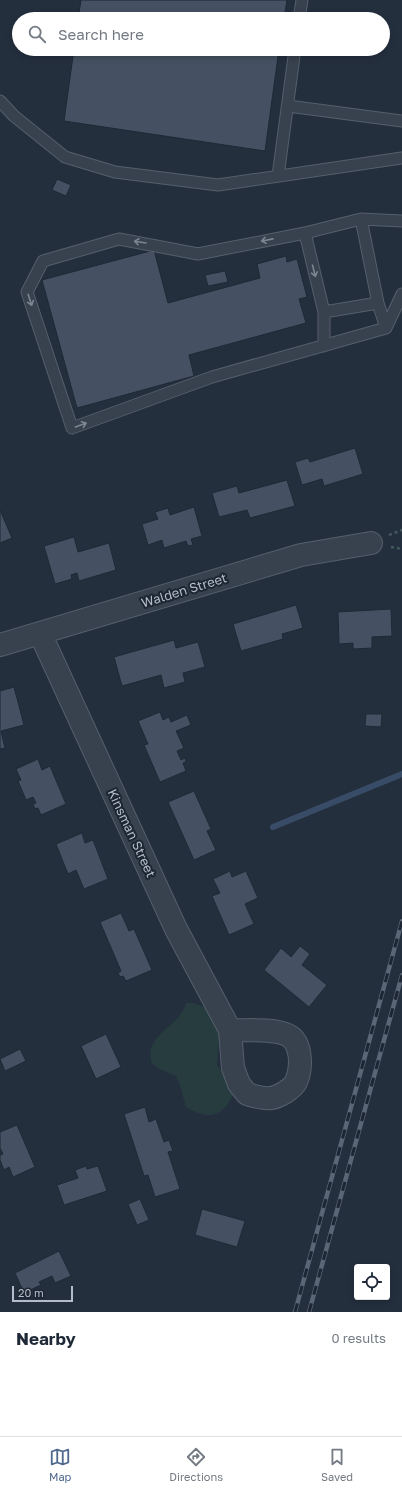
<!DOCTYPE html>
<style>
:root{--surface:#fff;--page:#f2f2f3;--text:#1f2937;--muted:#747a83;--line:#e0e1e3;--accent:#4f688e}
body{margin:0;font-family:"Golos Text",sans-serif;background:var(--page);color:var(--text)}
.controls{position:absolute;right:12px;bottom:12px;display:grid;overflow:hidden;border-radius:4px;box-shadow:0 2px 6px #0003}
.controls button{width:36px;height:36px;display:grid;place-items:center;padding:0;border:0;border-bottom:1px solid var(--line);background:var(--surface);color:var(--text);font:20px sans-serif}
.scale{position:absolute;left:12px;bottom:10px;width:61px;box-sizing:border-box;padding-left:4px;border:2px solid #b4bcc9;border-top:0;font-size:11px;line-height:14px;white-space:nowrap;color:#b4bcc9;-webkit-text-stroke:3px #1d2633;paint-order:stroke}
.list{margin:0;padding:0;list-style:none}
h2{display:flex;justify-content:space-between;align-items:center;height:52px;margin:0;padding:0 16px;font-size:17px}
h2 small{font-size:13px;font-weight:400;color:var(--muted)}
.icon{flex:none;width:22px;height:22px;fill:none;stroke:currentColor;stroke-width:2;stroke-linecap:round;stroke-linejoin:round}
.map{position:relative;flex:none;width:402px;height:1312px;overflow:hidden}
.search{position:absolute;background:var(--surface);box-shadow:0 2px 6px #0003;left:12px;right:12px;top:12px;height:44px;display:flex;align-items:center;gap:10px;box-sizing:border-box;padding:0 14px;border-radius:22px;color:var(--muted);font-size:15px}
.sheet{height:124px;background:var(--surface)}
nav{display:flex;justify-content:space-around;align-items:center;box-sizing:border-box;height:56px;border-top:1px solid var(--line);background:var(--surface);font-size:11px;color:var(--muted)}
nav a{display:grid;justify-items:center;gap:2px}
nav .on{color:var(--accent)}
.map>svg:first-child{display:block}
</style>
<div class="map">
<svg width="402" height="1312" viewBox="0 0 402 1312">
<rect width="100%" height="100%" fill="#242f3e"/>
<!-- green -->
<path fill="#263c3f" d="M186 1003H194L216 1012 219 1038 217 1065 226 1078 233 1095C222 1118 208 1120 186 1107L180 1085 176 1076 159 1069 151 1062C151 1058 150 1053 151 1049 156 1031 182 1022 186 1003Z"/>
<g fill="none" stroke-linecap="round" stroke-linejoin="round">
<!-- stream -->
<path stroke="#394c67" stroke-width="6" d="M273 827 402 774"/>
</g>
<!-- building -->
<path fill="#455162" stroke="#1f2835" d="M81 0H287L284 19H78Z
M74 49H279L265 151 64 121Z
M57 179 71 185 66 196 52 190Z
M154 250 168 303 260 278 257 264 286 256 287 262 297 259 307 297 299 299 306 323 189 355 194 376 77 408 42 280Z
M225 271 228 282 208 286 205 275Z
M355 448 363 474 324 486 322 479 302 485 295 462 308 458 310 462Z
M287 480 295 506 250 518 247 510 219 517 212 493 237 486 239 493Z
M194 507 202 536 191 539 193 545 188 546 186 541 164 548 162 540 148 545 142 524 158 519 155 512 168 508 170 515Z
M0 510 12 538 0 543Z
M74 537 78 552 109 543 116 570 79 581 77 573 71 575 72 579 55 584 44 546Z
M296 605 303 628 282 634 283 639 241 651 233 624Z
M391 609 392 636 372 637V648L353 649V643L339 644 338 612Z
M174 640 176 648 198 642 205 667 183 673 185 682 164 688 161 675 122 686 114 657Z
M14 687 24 725 1 731 5 748 0 749V691Z
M160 712 163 720 169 717 171 722 187 715 191 725 176 731 184 748 177 751 181 760 185 758 186 762 183 763 186 771 160 782 144 745 148 744 138 721Z
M366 714H382L381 727 365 726Z
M38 759 42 770 50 766 66 804 41 815 38 808 35 809 33 804 36 803 33 797 26 800 18 781 21 780 16 769Z
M194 791 211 829 207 831 216 850 194 860 168 802Z
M82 833 85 843 93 840 108 879 84 889 76 870 68 874 56 844Z
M230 871 232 877 246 871 258 898 245 904 254 924 229 935 212 896 220 893 213 879Z
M121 913 129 931 134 929 152 970 126 981 123 976 120 977 118 973 121 971 100 922Z
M300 946 310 954 302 965 327 985 309 1007 264 970 281 948 291 957Z
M106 1034 121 1067 96 1079 81 1046Z
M20 1049 26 1061 5 1071 0 1059Z
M145 1107 149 1122 156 1119 164 1142 169 1140 173 1151 168 1152 180 1189 155 1197 148 1175 144 1176 124 1114Z
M17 1125 35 1167 13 1177 9 1167 4 1170 0 1160V1155L3 1154 0 1148V1132Z
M86 1166 87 1169 98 1166 107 1191 64 1205 57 1185 78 1178 75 1170Z
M140 1199 149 1220 137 1225 128 1204Z
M202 1209 245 1221 237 1247 195 1235Z
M59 1251 71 1276 55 1283 52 1276 39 1282 41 1285 24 1293 15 1273Z"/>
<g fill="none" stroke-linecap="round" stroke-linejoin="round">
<!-- lane casing -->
<g stroke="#565f6c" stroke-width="13">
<path id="lane" d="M299 19 302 0
M0 101 14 116 65 157 115 172 218 185 402 158
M288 106 402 121
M278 176 295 49
M361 219 378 303 386 328
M402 221 361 219 305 233 198 254 119 239 43 261 27 292 72 428 212 377 386 328 402 294
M305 233 324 312V346
M324 312 378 303"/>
</g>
<!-- street casing -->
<g stroke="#565f6c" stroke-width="24">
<path id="street" d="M40 633 176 929 230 1030 233 1068 239 1084 247 1094C254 1096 263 1099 271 1098 279 1097 292 1089 296 1082 302 1068 303 1040 285 1034 269 1028 247 1031 230 1030
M0 645 301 555 371 543"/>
</g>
<!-- path -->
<path stroke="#44595c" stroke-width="2.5" stroke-dasharray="3 3" stroke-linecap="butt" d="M389 535 402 530
M391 547 402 549"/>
<!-- lane -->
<use href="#lane" stroke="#38414e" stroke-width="11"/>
<!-- street -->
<use href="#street" stroke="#38414e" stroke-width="22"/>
<!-- rail casing -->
<g stroke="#5a6575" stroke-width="4.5">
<path id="rail" d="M295 1312 402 921
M309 1312 402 975"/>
</g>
<!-- rail -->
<use href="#rail" stroke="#1d2633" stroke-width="3" stroke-dasharray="9" stroke-linecap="butt"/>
</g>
<!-- one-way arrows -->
<defs><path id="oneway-shaft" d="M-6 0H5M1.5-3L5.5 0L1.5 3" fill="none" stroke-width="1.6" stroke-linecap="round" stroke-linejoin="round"/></defs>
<g stroke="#7c8592">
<use href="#oneway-shaft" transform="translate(267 240) rotate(169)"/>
<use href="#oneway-shaft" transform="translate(140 242) rotate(-171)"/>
<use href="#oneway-shaft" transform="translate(314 271) rotate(76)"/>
<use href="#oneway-shaft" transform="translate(30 300) rotate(72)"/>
<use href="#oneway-shaft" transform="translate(81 425) rotate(-20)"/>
</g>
<g text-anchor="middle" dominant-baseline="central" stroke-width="4" stroke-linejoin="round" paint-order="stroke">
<!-- street labels -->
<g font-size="13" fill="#b4bcc9" stroke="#1d2633">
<text transform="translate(184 590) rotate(-17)">Walden Street</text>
<text transform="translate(132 833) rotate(65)">Kinsman Street</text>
</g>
</g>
</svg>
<div class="controls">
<button><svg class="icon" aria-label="locate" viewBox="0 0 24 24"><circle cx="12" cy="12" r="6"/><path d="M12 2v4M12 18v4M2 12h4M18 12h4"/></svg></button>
</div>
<div class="scale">20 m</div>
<div class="search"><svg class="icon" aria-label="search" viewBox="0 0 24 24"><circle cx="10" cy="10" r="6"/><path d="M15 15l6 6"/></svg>Search here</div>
</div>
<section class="sheet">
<h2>Nearby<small>0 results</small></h2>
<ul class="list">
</ul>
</section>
<nav>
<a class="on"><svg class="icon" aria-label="map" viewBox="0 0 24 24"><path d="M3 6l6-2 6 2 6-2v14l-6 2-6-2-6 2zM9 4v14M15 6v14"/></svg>Map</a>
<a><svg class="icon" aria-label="directions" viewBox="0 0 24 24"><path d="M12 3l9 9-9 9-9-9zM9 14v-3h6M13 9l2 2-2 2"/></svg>Directions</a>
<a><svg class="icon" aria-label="saved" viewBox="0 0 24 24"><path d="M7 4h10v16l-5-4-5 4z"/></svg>Saved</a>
</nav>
